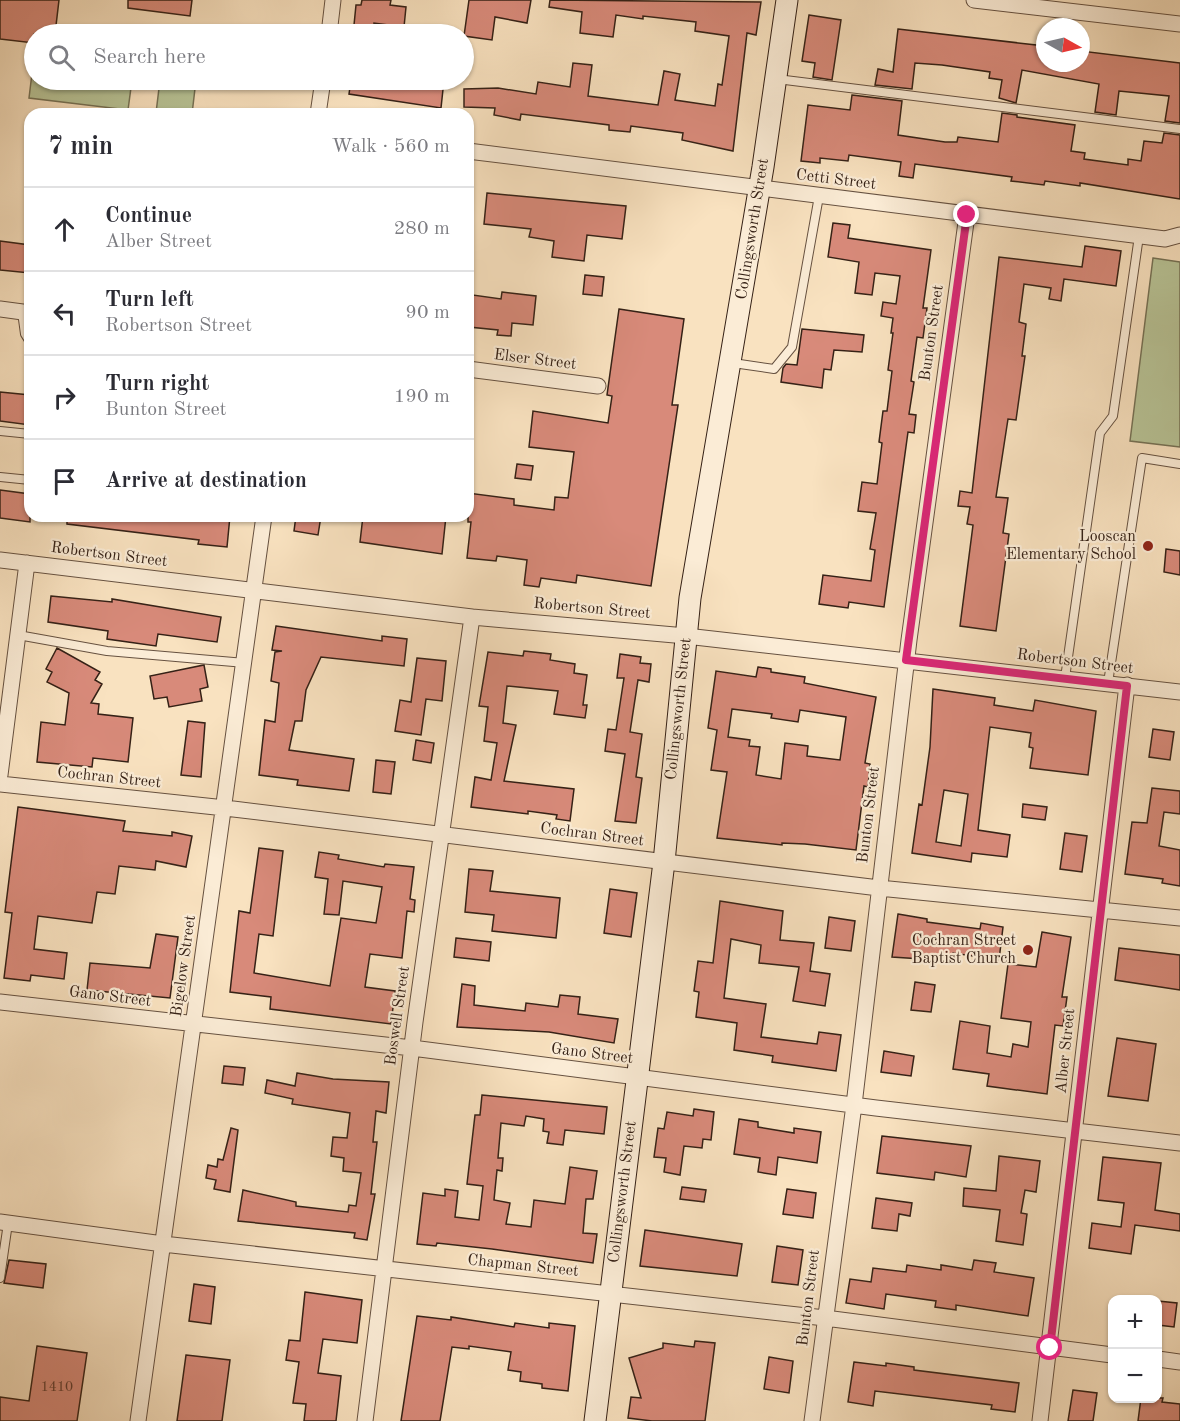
<!DOCTYPE html>
<meta charset="utf-8">
<style>
:root{--surface:#fff;--page:#f2f2f3;--text:#2b2b33;--muted:#7c7c81;--line:#e1e1e2}
body{margin:0;font-family:"Old Standard TT",serif;background:var(--page);color:var(--text)}
.controls{position:absolute;right:18px;bottom:18px;display:grid;overflow:hidden;border-radius:12px;box-shadow:0 2px 4px #0004}
.controls button{width:54px;height:54px;display:grid;place-items:center;padding:0;border:0;border-bottom:2px solid var(--line);background:var(--surface);color:var(--text);font:30px sans-serif}
.compass{position:absolute;left:1036px;top:18px;width:54px;height:54px;border-radius:50%;background:var(--surface);box-shadow:0 2px 4px #0004;rotate:98deg}
.stop{position:absolute;width:18px;height:18px;margin:-14px;border:4px solid #db2777;border-radius:50%;background:#fff}
.stop.end{background:#db2777;border-color:#fff;box-shadow:0 2px 6px #0008}
.list{margin:0;padding:0;list-style:none}
h2{display:flex;justify-content:space-between;align-items:center;height:78px;margin:0;padding:0 24px;font-size:26px}
h2 small{font-size:20px;font-weight:400;color:var(--muted)}
.list li{display:grid;grid-template-columns:39px 1fr auto;gap:18px;align-items:center;box-sizing:border-box;height:84px;padding:0 24px;border-top:2px solid var(--line)}
.list b{display:block;font-size:22px;white-space:nowrap}
.list p{margin:0;font-size:20px;white-space:nowrap;color:var(--muted)}
.list em{font-size:20px;font-style:normal;color:var(--muted)}
.icon{flex:none;width:33px;height:33px;fill:none;stroke:currentColor;stroke-width:2;stroke-linecap:round;stroke-linejoin:round}
.map{position:relative;flex:none;width:1180px;height:1421px;overflow:hidden}
.search{position:absolute;background:var(--surface);box-shadow:0 2px 4px #0004;left:24px;top:24px;width:450px;height:66px;display:flex;align-items:center;gap:15px;box-sizing:border-box;padding:0 21px;border-radius:33px;color:var(--muted);font-size:22px}
.panel{position:absolute;background:var(--surface);box-shadow:0 2px 4px #0004;left:24px;top:108px;width:450px;height:414px;border-radius:18px}
.map>svg:first-child{display:block}
</style>
<div class="map">
<svg width="1180" height="1421" viewBox="0 0 1180 1421">
<rect width="100%" height="100%" fill="#f9e2c0"/>
<filter id="stains"><feTurbulence type="fractalNoise" baseFrequency=".00333" numOctaves="4"/><feColorMatrix values="0 0 0 0 .2 0 0 0 0 .09 0 0 0 0 .02 0 0 0 .5 -.17"/></filter>
<radialGradient id="worn" r=".72"><stop offset=".6" stop-color="#630" stop-opacity="0"/><stop offset="1" stop-color="#630" stop-opacity=".3"/></radialGradient>
<!-- green -->
<path fill="#b8c497" stroke="#767256" stroke-width="1.5" d="M34 57V80H132L128 110 29 98Z
M160 80H196L192 114 156 113Z
M1153 258 1180 262V447L1130 441Z"/>
<!-- building -->
<path fill="#d88a7a" stroke="#352116" stroke-width="1.5" fill-rule="evenodd" d="M0 0H59L55 34H34V43L0 39Z
M128 0H192L190 16 128 8Z
M362 0H391L390 5 406 7 404 27 374 23V27L354 25 356 5H361Z
M469 0H531L527 23 495 17 492 40 464 36Z
M550 0 761 2 756 35 747 33 733 151 682 140 683 133 631 126 630 132 609 130V125L521 114 520 120 494 115 495 108 464 107V89L498 88 536 94 538 82 570 87 573 63 592 65 588 96 658 105 664 71 680 74 675 100 715 106 718 84 722 85 729 36 695 31 696 22 643 16V19L616 15 613 37 580 33 582 12 549 7Z
M809 15 841 20 832 80 813 77 815 63 802 61Z
M898 29 1045 46V63H1081V51L1180 63V123L1165 121 1169 96 1119 91 1116 115 1095 112 1099 84 1022 70 1016 103 999 98 1002 80 989 78 990 72 942 65 915 63 912 89 875 85 878 69 893 72Z
M351 80H444L441 108 349 94Z
M852 95 902 101 898 135 945 142H957L958 137 998 142 1002 113 1017 115V117L1075 125 1071 151 1085 153 1084 159 1128 165V159L1141 161 1144 141 1162 143 1164 133 1180 135V199L1080 183V186L1045 181 1044 185 1011 181 1012 177 915 164 913 178 899 176 901 162 849 155 848 161 820 158V163L801 161 808 105 850 110Z
M487 193 626 206 622 239 587 235 584 261 552 257 554 241 529 237 531 229 484 224Z
M833 223 850 225 848 238 931 250 923 308H927L923 338 917 337 911 381 914 382 909 414 916 415 914 433 908 432 884 607 849 602 848 608 819 604 823 575 871 581 875 550 870 549 876 513 858 511 862 482 877 484 882 443 879 442 883 411H887L892 371 888 370 893 333H891L893 318 881 316 883 302 896 304 900 276 875 273 872 295 855 293 859 262 828 257Z
M0 241 30 245V273L0 270Z
M1085 246 1121 251 1116 286 1064 279 1061 301 1049 299 1051 288 1024 284 1019 322 1026 324 1022 356H1025L1016 420 1008 419 996 497 1008 498 1003 533 1009 534 996 631 960 626 973 525 967 524 970 507 958 506 960 491 972 493 999 257 1082 267Z
M585 275 604 277 602 296 583 294Z
M502 292 536 296 533 325 512 323 511 336 497 335 498 330 469 327 473 295 501 299Z
M619 309 684 319 672 405H678L651 586 577 575 576 583 541 578 539 587 524 585 527 560 497 556 496 561 467 558 471 522H468V493L514 499V505L554 510 555 497 568 498 574 452 529 447 533 411 608 423 612 396 607 395Z
M802 329 864 335 862 352 834 350 831 370 824 369 822 388 781 382 783 368 786 364 797 365Z
M0 392 30 395V425L0 421Z
M517 464 533 466 531 480 515 478Z
M0 490 30 494V522L0 518Z
M67 516H230L227 547 198 544 199 540 67 524Z
M296 516H321L318 535 294 531Z
M363 516H446L442 554 360 542Z
M1166 549 1180 551V575L1164 572Z
M51 596 112 602V599L221 617 217 642 158 634 156 646 107 639 108 631 48 622Z
M276 626 382 641V636L407 639 404 666 321 657 306 690 302 721H295L289 750 354 759 349 791 297 785 298 780 259 775 265 720 275 722 279 683 271 681 275 652 282 651 272 650Z
M57 648 100 672 95 680 102 684 91 703 99 704 98 714 133 718 128 762 93 758 92 767 37 762 41 722 65 725 69 693 47 682 52 672 46 669Z
M524 651 551 654 550 660 575 664 574 673 587 675 583 705H587L585 718 554 714 558 691 507 686 503 723 516 725 504 781 574 789 570 821 556 819 557 815 528 811V814L471 807 475 777 491 780 497 743 484 741 488 707 479 706 488 652 523 656Z
M620 654 641 657 640 663 651 664 649 682 638 680 630 732 642 734 636 777 642 778 636 823 615 821 625 754 605 751 608 729 616 730 624 678H617Z
M417 658 446 661 442 701 426 699 421 735 395 731 400 700 411 702Z
M204 665 208 687 200 689 202 701 169 707 167 697 154 699 150 676Z
M758 667 771 669V672L805 677 804 683 876 697 865 763 870 764 868 787 864 786 856 850 805 844 782 843V845L717 838 727 772 711 770 717 730 708 728 716 671 756 677ZM732 709 772 714 771 718 798 722 800 710 846 717 840 760 807 756 808 746 785 743 781 779 756 775 760 747 749 746 750 740 728 737Z
M933 689 995 698 994 705 1033 711 1035 700 1096 711 1088 775 1030 768 1033 748 1029 747 1031 733 990 727 978 830 1010 835 1007 857 972 853 971 862 912 853 919 804 922 805 930 747ZM944 790 968 794 961 846 936 842Z
M188 721 205 723 201 777 181 775Z
M1153 729 1174 732 1170 760 1149 757Z
M416 740 434 743 431 763 413 760Z
M376 760 395 762 391 794 373 792Z
M1152 788 1180 791V814L1164 812 1159 846 1180 850V886L1162 883 1163 879 1125 874 1132 822 1147 823Z
M1023 804 1047 807 1045 820 1022 817Z
M18 807 125 821 123 831 172 836V832L192 836 186 867 156 861 155 870 119 866 115 894 97 892 92 923 38 916 34 949 67 953 64 979 31 975 30 981 4 978 12 913 5 912Z
M1065 833 1087 836 1082 872 1060 869Z
M259 848 283 851 273 936 259 934 254 973 330 986 341 918 376 923 382 887 343 881 339 915 324 914 328 879 315 877 319 852 339 855 338 859 384 867 385 864 414 867 410 899 415 900 414 912 407 911 402 958 370 954 365 987 395 991 391 1024 270 1009 271 997 230 992 239 911 250 913Z
M469 869 493 871 490 891 560 898 556 938 492 931 494 915 465 912Z
M610 889 637 893 631 937 604 933Z
M720 901 783 911 780 940 814 943 810 971 830 974 825 1006 793 1001 799 967 759 963 761 945 731 939 724 998 766 1004 761 1037 817 1044 819 1032 841 1035 836 1071 772 1062 773 1056 734 1050 737 1023 696 1017 699 992 694 991 698 961 713 963Z
M898 914 927 919V922L980 929 981 923 1003 927 999 960 953 953 952 961 892 957Z
M829 917 855 921 851 951 825 948Z
M1042 932 1071 937 1062 997H1067L1063 1026 1055 1025 1047 1094 987 1086 989 1074 953 1069 960 1021 990 1026 987 1053 1011 1057 1013 1044 1028 1047 1031 1022 1001 1018 1008 964 1036 967Z
M156 934 178 937 170 998 87 990 90 963 150 968Z
M456 938 491 942 489 961 454 957Z
M1119 948 1180 955V990L1115 980Z
M915 982 935 985 931 1012 911 1010Z
M462 984 475 986 474 1005 525 1011 526 1003 558 1007 560 995 580 997 578 1014 618 1019 614 1043 549 1032 457 1027Z
M1117 1038 1156 1044 1148 1101 1108 1096Z
M884 1051 914 1056 911 1076 881 1072Z
M224 1066 245 1068 243 1085 222 1083Z
M297 1073 333 1079 389 1082 386 1113 376 1111 373 1142H377L371 1194H375L367 1240 354 1238 355 1233 238 1221 243 1190 296 1202V1206L348 1212 349 1205 356 1206 361 1173 343 1171 344 1158 331 1156 333 1137 347 1138 350 1113 292 1104 293 1099 265 1093 267 1080 295 1086Z
M482 1095 607 1107 604 1134 565 1130 563 1145 547 1143 549 1132 543 1131 544 1119 526 1116 524 1126 501 1123 498 1158H503L502 1171 497 1170 494 1200 510 1203 506 1224 531 1227 534 1200 565 1204 570 1167 597 1171 593 1199H586L583 1233 597 1234 593 1263 492 1249 437 1243 436 1246 417 1244 423 1193 445 1196V1189L458 1191 455 1217 479 1220 483 1186 467 1184 475 1115H480Z
M694 1109 714 1112 711 1140 703 1139 702 1148 684 1146 680 1175 664 1172 666 1158 654 1157 658 1128 664 1129 667 1112 693 1116Z
M739 1119 758 1122V1127L794 1133V1128L821 1132 817 1163 778 1157 776 1175 758 1172 760 1158 734 1154Z
M231 1128 238 1130 230 1192 214 1189 216 1180 206 1178 208 1165 217 1167 218 1159 223 1160Z
M882 1136 971 1146 966 1177 935 1172 934 1180 877 1173Z
M999 1156 1040 1161 1036 1192 1025 1190 1021 1213 1027 1214 1023 1245 996 1241 1000 1210 963 1206 964 1188 996 1191Z
M1103 1157 1161 1163 1155 1210 1180 1214V1231L1135 1225 1131 1254 1089 1248 1092 1223 1121 1227 1124 1203 1098 1200Z
M682 1187 706 1190 704 1202 680 1199Z
M787 1189 816 1193 813 1218 783 1214Z
M876 1198 912 1203 910 1216 899 1214 897 1231 872 1228Z
M645 1230 742 1244 737 1276 640 1266Z
M777 1246 803 1250 798 1285 772 1282Z
M9 1260 46 1264 43 1288 4 1283Z
M974 1260 996 1263 994 1272 1034 1278 1028 1316 956 1305V1310L935 1307 936 1301 886 1294 884 1309 846 1303 850 1279 871 1282 873 1268 906 1272 907 1265 941 1270V1265L972 1270Z
M194 1284 215 1287 211 1324 189 1321Z
M305 1292 362 1300 357 1343 323 1339 318 1373 341 1376 336 1421H304L306 1404 293 1403 299 1362 286 1360 289 1340 300 1341Z
M1158 1301 1177 1303 1174 1327 1158 1325Z
M417 1316 451 1320V1317L514 1327 515 1323 549 1328V1323L575 1326 568 1391 542 1388V1384L520 1381 521 1372 508 1370 511 1352 469 1346V1349L452 1347 440 1421H401Z
M695 1341 715 1343 705 1421H652L628 1418 631 1397 641 1398 629 1358 663 1348V1343L694 1347Z
M37 1346 87 1353 77 1421H0V1397L29 1401Z
M186 1355 230 1360 222 1421H177Z
M769 1357 793 1361 789 1393 764 1389Z
M854 1362 886 1366V1363L914 1367V1370L1019 1383 1015 1412 991 1409 992 1405 875 1391 873 1406 848 1402Z
M1073 1390 1097 1393 1093 1421H1068Z
M1141 1398H1163L1162 1402 1180 1404V1421H1138Z"/>
<g fill="none" stroke-linecap="round" stroke-linejoin="round">
<!-- lane casing -->
<g stroke="#665140" stroke-width="10">
<path id="lane" d="M777 79 1180 129
M22 312 25 334 30 342
M733 363 774 369 792 347 819 196
M0 431 30 434
M0 477 30 480
M18 635 107 651 245 663
M1065 678 1100 433 1113 416 1139 236
M1108 683 1142 458 1180 464
M0 1278 8 1223"/>
</g>
<!-- street casing -->
<g stroke="#665140" stroke-width="17">
<path id="street" d="M974 0 1180 24
M329 34 333 0
M318 114 323 80
M468 151 1165 239 1180 235
M0 309 30 313
M468 369 598 386
M0 560 472 617 686 636 1180 692
M0 775 27 563
M0 784 225 808 879 888 1180 918
M0 1002 412 1048 876 1108 1180 1143
M0 1222 163 1244 825 1318 1112 1355
M1158 1359 1180 1362
M138 1421 264 516
M365 1421 415 1022 472 617
M812 1421 854 1105 909 640 967 215
M1040 1421 1127 685"/>
</g>
<!-- secondary casing -->
<g stroke="#352116" stroke-width="23">
<path id="secondary" d="M595 1421 664 862 690 598 763 167 787 0"/>
</g>
<!-- lane -->
<use href="#lane" stroke="#fbecd6" stroke-width="8"/>
<!-- street -->
<use href="#street" stroke="#fbecd6" stroke-width="15"/>
<!-- secondary -->
<use href="#secondary" stroke="#fbecd6" stroke-width="21"/>
</g>
<g fill="none" stroke-linecap="round" stroke-linejoin="round">
<!-- route -->
<path stroke="#db2777" stroke-width="8" d="M967 215 906 660 1127 686 1050 1348"/>
</g>
<!-- markers -->
<g fill="#8f2418" stroke="#fbecd6" stroke-width="2">
<circle cx="1148" cy="546" r="6"/>
<circle cx="1028" cy="950" r="6"/>
</g>
<g text-anchor="middle" dominant-baseline="central" stroke-width="4.5" stroke-linejoin="round" paint-order="stroke">
<!-- number labels -->
<g font-size="14" fill="#5e3b2f">
<text x="57" y="1387">1410</text>
</g>
<!-- street labels -->
<g font-size="16" fill="#352116" stroke="#fbecd6">
<text transform="translate(836 180) rotate(7)">Cetti Street</text>
<text transform="translate(753 229) rotate(-81)">Collingsworth Street</text>
<text transform="translate(932 333) rotate(-82)">Bunton Street</text>
<text transform="translate(535 360) rotate(7)">Elser Street</text>
<text transform="translate(109 555) rotate(7)">Robertson Street</text>
<text transform="translate(592 609) rotate(5)">Robertson Street</text>
<text transform="translate(1075 662) rotate(7)">Robertson Street</text>
<text transform="translate(679 709) rotate(-84)">Collingsworth Street</text>
<text transform="translate(109 778) rotate(6)">Cochran Street</text>
<text transform="translate(869 815) rotate(-83)">Bunton Street</text>
<text transform="translate(592 835) rotate(7)">Cochran Street</text>
<text transform="translate(184 966) rotate(-82)">Bigelow Street</text>
<text transform="translate(110 997) rotate(7)">Gano Street</text>
<text transform="translate(398 1016) rotate(-82)">Boswell Street</text>
<text transform="translate(1066 1051) rotate(-84)">Alber Street</text>
<text transform="translate(592 1054) rotate(7)">Gano Street</text>
<text transform="translate(623 1192) rotate(-83)">Collingsworth Street</text>
<text transform="translate(523 1266) rotate(6)">Chapman Street</text>
<text transform="translate(809 1298) rotate(-83)">Bunton Street</text>
</g>
<!-- poi labels -->
<g font-size="16" fill="#352116" stroke="#fbecd6" text-anchor="end">
<text x="1136" y="537">Looscan<tspan x="1136" dy="18">Elementary School</tspan></text>
<text x="1016" y="941">Cochran Street<tspan x="1016" dy="18">Baptist Church</tspan></text>
</g>
</g>
<rect width="100%" height="100%" filter="url(#stains)"/>
<rect width="100%" height="100%" fill="url(#worn)"/>
</svg>
<div class="controls">
<button>+</button>
<button>−</button>
</div>
<svg class="compass" viewBox="-18 -18 36 36"><path d="M0-13l5 13h-10z" fill="#e53935"/><path d="M0 13l5-13h-10z" fill="#7c7c81"/></svg>
<div class="stop" style="left:1050px;top:1348px"></div>
<div class="stop end" style="left:967px;top:215px"></div>
<div class="search"><svg class="icon" aria-label="search" viewBox="0 0 24 24"><circle cx="10" cy="10" r="6"/><path d="M15 15l6 6"/></svg>Search here</div>
<section class="panel">
<h2>7 min<small>Walk · 560 m</small></h2>
<ul class="list">
<li><svg class="icon" aria-label="ahead" viewBox="0 0 24 24"><path d="M12 20V5M6 11l6-6 6 6"/></svg><div><b>Continue</b><p>Alber Street</p></div><em>280 m</em></li>
<li><svg class="icon" aria-label="left" viewBox="0 0 24 24"><path d="M17 20v-9H6M10 6l-5 5 5 5"/></svg><div><b>Turn left</b><p>Robertson Street</p></div><em>90 m</em></li>
<li><svg class="icon" aria-label="right" viewBox="0 0 24 24"><path d="M7 20v-9h11M14 6l5 5-5 5"/></svg><div><b>Turn right</b><p>Bunton Street</p></div><em>190 m</em></li>
<li><svg class="icon" aria-label="arrive" viewBox="0 0 24 24"><path d="M6 21V4h12l-3 4 3 4H6"/></svg><div><b>Arrive at destination</b></div></li>
</ul>
</section>
</div>
